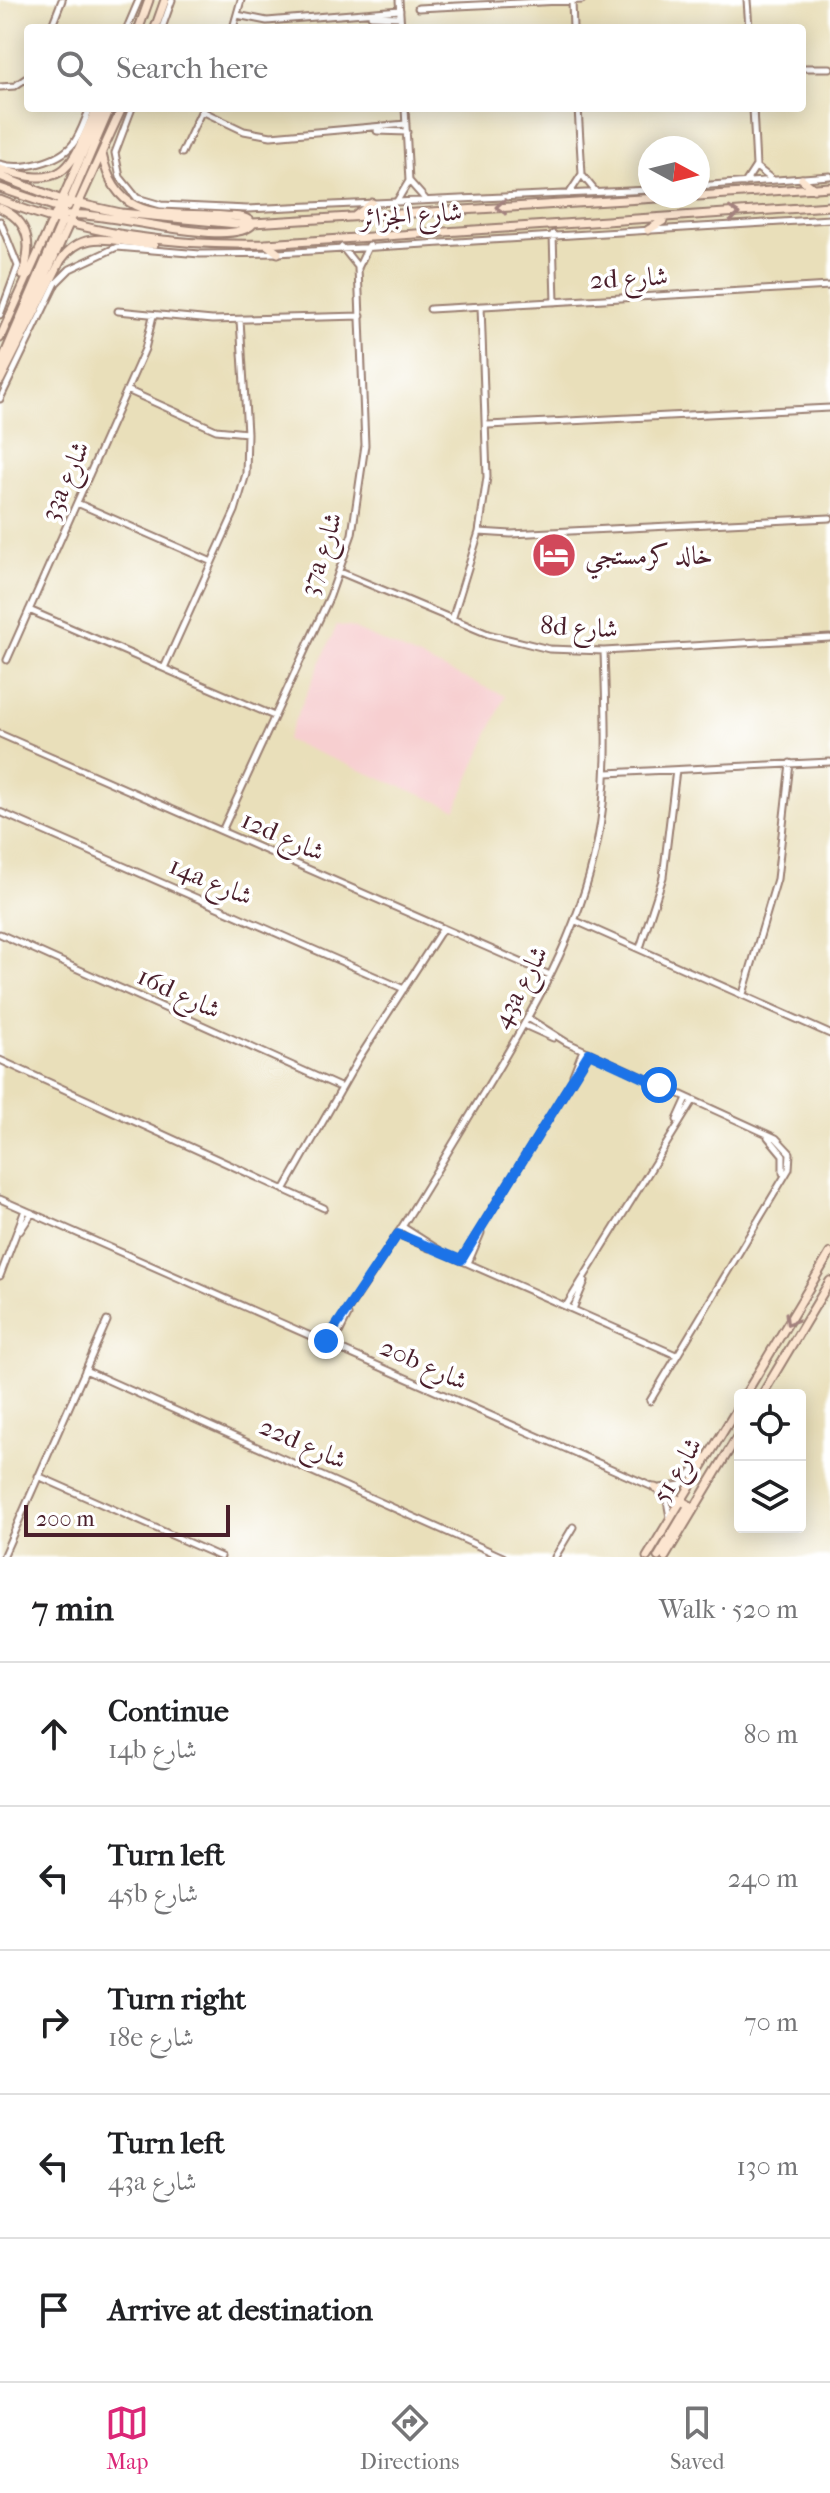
<!DOCTYPE html>
<meta charset="utf-8">
<style>
:root{--surface:#fff;--page:#f6f6f6;--text:#202124;--muted:#757577;--line:#e0e0e0;--accent:#db2777}
body{margin:0;font-family:"IM FELL French Canon",Amiri,serif;background:var(--page);color:var(--text)}
.controls{position:absolute;right:24px;bottom:24px;display:grid;overflow:hidden;border-radius:8px;box-shadow:0 4px 20px #0003}
.controls button{width:72px;height:72px;display:grid;place-items:center;padding:0;border:0;border-bottom:2px solid var(--line);background:var(--surface);color:var(--text);font:40px sans-serif}
.compass{position:absolute;left:638px;top:136px;width:72px;height:72px;border-radius:50%;background:var(--surface);box-shadow:0 4px 20px #0003;rotate:97deg}
.scale{position:absolute;left:24px;bottom:20px;width:206px;box-sizing:border-box;padding-left:8px;border:4px solid #4a1f2b;border-top:0;font-size:22px;line-height:28px;white-space:nowrap;color:#4a1f2b;-webkit-text-stroke:6px #fff;paint-order:stroke}
.stop{position:absolute;width:24px;height:24px;margin:-18px;border:6px solid #1a73e8;border-radius:50%;background:#fff}
.stop.end{background:#1a73e8;border-color:#fff;box-shadow:0 2px 8px #0008}
.list{margin:0;padding:0;list-style:none}
h2{display:flex;justify-content:space-between;align-items:center;height:104px;margin:0;padding:0 32px;font-size:34px}
h2 small{font-size:26px;font-weight:400;color:var(--muted)}
.list li{display:grid;grid-template-columns:52px 1fr auto;gap:24px;align-items:center;box-sizing:border-box;height:144px;padding:0 32px;border-top:2px solid var(--line)}
.list b{display:block;font-size:30px;white-space:nowrap}
.list p{margin:0;font-size:26px;white-space:nowrap;color:var(--muted)}
.list em{font-size:26px;font-style:normal;color:var(--muted)}
.icon{flex:none;width:44px;height:44px;fill:none;stroke:currentColor;stroke-width:2;stroke-linecap:round;stroke-linejoin:round}
.map{position:relative;flex:none;width:830px;height:1557px;overflow:hidden}
.search{position:absolute;background:var(--surface);box-shadow:0 4px 20px #0003;left:24px;right:24px;top:24px;height:88px;display:flex;align-items:center;gap:20px;box-sizing:border-box;padding:0 28px;border-radius:8px;color:var(--muted);font-size:30px}
.sheet{height:824px;background:var(--surface)}
nav{display:flex;justify-content:space-around;align-items:center;box-sizing:border-box;height:112px;border-top:2px solid var(--line);background:var(--surface);font-size:22px;color:var(--muted)}
nav a{display:grid;justify-items:center;gap:4px}
nav .on{color:var(--accent)}
.map>svg:first-child{display:block}
</style>
<div class="map">
<svg width="830" height="1557" viewBox="0 0 830 1557">
<rect width="100%" height="100%" fill="#fff"/>
<filter id="ink" filterUnits="userSpaceOnUse"><feTurbulence type="fractalNoise" baseFrequency=".0125" numOctaves="2"/><feDisplacementMap in="SourceGraphic" scale="16" xChannelSelector="R" yChannelSelector="G"/><feConvolveMatrix kernelMatrix="1 2 1 2 8 2 1 2 1" color-interpolation-filters="sRGB"/></filter>
<filter id="wash" filterUnits="userSpaceOnUse"><feTurbulence type="fractalNoise" baseFrequency=".006" numOctaves="4" result="noise"/><feDisplacementMap in="SourceGraphic" scale="32" xChannelSelector="R" yChannelSelector="G"/><feGaussianBlur stdDeviation="1.8" result="paint"/><feColorMatrix in="noise" values="0 0 0 0 0 0 0 0 0 0 0 0 0 0 0 0 0 1.4 0 .05"/><feComposite in="paint" operator="in"/></filter>
<g filter="url(#wash)">
<rect width="100%" height="100%" fill="#e9dfba"/>
<!-- built -->
<path fill="#f7cfd0" d="M337 625 350 627 505 696 456 809 286 740Z"/>
</g>
<g filter="url(#ink)">
<g fill="none" stroke-linecap="round" stroke-linejoin="round">
<!-- street casing -->
<g stroke="#9a7f72" stroke-width="9">
<path id="street" d="M399 0 401 28
M747 0 749 28
M572 1 573 28
M418 8 582 0
M237 15 267 21 400 10
M371 16 400 17
M51 28 62 0
M127 28 139 0
M162 28 172 0
M233 28 241 0
M802 68H830
M0 87 15 86 28 77
M132 108 115 153 120 177 137 198 161 205 247 209 650 190
M202 111 244 131 271 136 406 124
M377 131 407 132
M182 153 202 110
M0 164C21 171 59 162 73 144 81 134 85 119 90 108
M756 167 773 180
M582 175 596 192
M410 182 426 200
M745 183 756 166 753 108
M698 186 830 176
M569 194 582 174 578 108
M397 201 409 181 405 108
M0 221 18 266 0 315
M553 234 555 302
M342 247 358 267
M430 309 830 286
M118 311 212 320 361 316
M127 390 216 430 247 433
M0 399 56 283 70 269 117 247 200 254 278 253 830 219
M488 425 830 408
M77 503 212 562
M479 532 511 534 830 518
M340 572 488 634 549 649 604 651 830 638
M29 610 274 716
M452 620 479 532 487 477 481 306
M7 660 145 349 153 316
M164 668 235 511 246 474 247 433 240 320
M0 734 550 975
M607 773 830 762
M0 812 404 989
M222 831 330 596 352 534 365 445 358 268 369 245
M576 921 830 1034
M0 934 342 1088
M640 948 663 877 676 770
M743 994 777 879 790 763
M528 1018 566 1042 776 1138 790 1153 789 1169 650 1401
M524 1025 553 1038
M0 1060 324 1208
M573 1075 583 1050
M677 1120 687 1098
M768 1137 783 1155V1173
M284 1190 359 1058 443 928
M0 1199 655 1488 667 1501 670 1517
M403 1227 442 1252 676 1355
M20 1231 32 1213
M398 1234 429 1248
M461 1260 589 1053
M468 1263 481 1233
M0 1276 25 1210
M566 1306 693 1101
M573 1309 585 1281
M326 1341C379 1267 425 1190 472 1112 523 1027 577 943 597 844 610 780 606 717 604 651
M333 1345 348 1315
M85 1370 503 1557
M38 1476 221 1557
M660 1488 681 1485 700 1461 708 1456
M3 1557 107 1321
M555 1557 573 1527"/>
</g>
<!-- secondary casing -->
<g stroke="#9a7f72" stroke-width="11">
<path id="secondary" d="M139 28 149 0
M155 28 165 0
M0 169C70 192 71 164 97 108
M0 176 62 200 121 213 237 224 690 196
M802 179 814 189
M0 188 62 209
M698 196 830 187
M0 200C86 235 174 246 266 244L830 206
M68 206 110 108
M0 208C30 221 33 247 22 275
M355 216 372 203
M52 219C76 199 227 253 253 224 246 215 235 217 225 216 164 211 117 225 102 154
M648 230 663 221
M266 244 278 253
M0 338 103 108
M2 361 63 219 62 200
M0 375 122 108
M0 381 61 260C85 225 120 245 154 244
M745 1395 830 1253
M762 1395 830 1281
M655 1488 689 1505 658 1557
M647 1557 740 1404
M665 1557 740 1432"/>
</g>
<!-- street -->
<use href="#street" stroke="#fff" stroke-width="5"/>
<!-- secondary -->
<use href="#secondary" stroke="#fce5d0" stroke-width="7"/>
</g>
<!-- one-way arrows -->
<defs><path id="oneway-chevron" d="M-2-3.5L2.5 0L-2 3.5" fill="none" stroke-width="1.6" stroke-linecap="round" stroke-linejoin="round" transform="scale(2)"/></defs>
<g stroke="#a3827e">
<use href="#oneway-chevron" transform="translate(501 207) rotate(177)"/>
<use href="#oneway-chevron" transform="translate(734 214) rotate(-4)"/>
<use href="#oneway-chevron" transform="translate(790 1320) rotate(121)"/>
</g>
</g>
<g fill="none" stroke-linecap="round" stroke-linejoin="round" filter="url(#ink)">
<!-- route -->
<path stroke="#1a73e8" stroke-width="10" d="M326 1341 398 1234 461 1260 589 1053 659 1085"/>
</g>
<!-- icons -->
<defs>
<g id="hotel-disc" transform="scale(2.3)"><circle r="9.5" fill="#d1495b" stroke="#fff"/><path d="M-6-4.5h1.5V1H6V5H4.5V3h-9V5H-6ZM-4 0a1.8 1.8 0 1 1 3.6 0ZM.5 0V-2.5h3Q6-2.5 6 0Z" fill="#fff"/></g>
</defs>
<g fill-rule="evenodd">
<use href="#hotel-disc" x="554" y="555"/>
</g>
<g text-anchor="middle" dominant-baseline="central" stroke-width="7" stroke-linejoin="round" paint-order="stroke">
<!-- street labels -->
<g font-size="26" fill="#4a1f2b" stroke="#fff">
<text transform="translate(411 215) rotate(-4)">شارع الجزائر</text>
<text transform="translate(629 278) rotate(-3)">2d شارع</text>
<text transform="translate(65 481) rotate(-66)">33a شارع</text>
<text transform="translate(321 554) rotate(-72)">37a شارع</text>
<text transform="translate(579 627) rotate(3)">8d شارع</text>
<text transform="translate(283 836) rotate(24)">12d شارع</text>
<text transform="translate(211 881) rotate(23)">14a شارع</text>
<text transform="translate(520 987) rotate(-62)">43a شارع</text>
<text transform="translate(179 993) rotate(25)">16d شارع</text>
<text transform="translate(424 1364) rotate(24)">20b شارع</text>
<text transform="translate(303 1443) rotate(24)">22d شارع</text>
<text transform="translate(677 1470) rotate(-59)">شارع 51</text>
</g>
<!-- poi labels -->
<g font-size="26" fill="#4a1f2b" stroke="#fff" text-anchor="start">
<text x="585" y="555">خالد كرمستجي</text>
</g>
</g>
</svg>
<div class="controls">
<button><svg class="icon" aria-label="locate" viewBox="0 0 24 24"><circle cx="12" cy="12" r="6"/><path d="M12 2v4M12 18v4M2 12h4M18 12h4"/></svg></button>
<button><svg class="icon" aria-label="layers" viewBox="0 0 24 24"><path d="M12 4l9 5-9 5-9-5zM3 14l9 5 9-5"/></svg></button>
</div>
<svg class="compass" viewBox="-18 -18 36 36"><path d="M0-13l5 13h-10z" fill="#e53935"/><path d="M0 13l5-13h-10z" fill="#757577"/></svg>
<div class="scale">200 m</div>
<div class="stop" style="left:659px;top:1085px"></div>
<div class="stop end" style="left:326px;top:1341px"></div>
<div class="search"><svg class="icon" aria-label="search" viewBox="0 0 24 24"><circle cx="10" cy="10" r="6"/><path d="M15 15l6 6"/></svg>Search here</div>
</div>
<section class="sheet">
<h2>7 min<small>Walk · 520 m</small></h2>
<ul class="list">
<li><svg class="icon" aria-label="ahead" viewBox="0 0 24 24"><path d="M12 20V5M6 11l6-6 6 6"/></svg><div><b>Continue</b><p>14b شارع</p></div><em>80 m</em></li>
<li><svg class="icon" aria-label="left" viewBox="0 0 24 24"><path d="M17 20v-9H6M10 6l-5 5 5 5"/></svg><div><b>Turn left</b><p>45b شارع</p></div><em>240 m</em></li>
<li><svg class="icon" aria-label="right" viewBox="0 0 24 24"><path d="M7 20v-9h11M14 6l5 5-5 5"/></svg><div><b>Turn right</b><p>18e شارع</p></div><em>70 m</em></li>
<li><svg class="icon" aria-label="left" viewBox="0 0 24 24"><path d="M17 20v-9H6M10 6l-5 5 5 5"/></svg><div><b>Turn left</b><p>43a شارع</p></div><em>130 m</em></li>
<li><svg class="icon" aria-label="arrive" viewBox="0 0 24 24"><path d="M6 21V4h12l-3 4 3 4H6"/></svg><div><b>Arrive at destination</b></div></li>
</ul>
</section>
<nav>
<a class="on"><svg class="icon" aria-label="map" viewBox="0 0 24 24"><path d="M3 6l6-2 6 2 6-2v14l-6 2-6-2-6 2zM9 4v14M15 6v14"/></svg>Map</a>
<a><svg class="icon" aria-label="directions" viewBox="0 0 24 24"><path d="M12 3l9 9-9 9-9-9zM9 14v-3h6M13 9l2 2-2 2"/></svg>Directions</a>
<a><svg class="icon" aria-label="saved" viewBox="0 0 24 24"><path d="M7 4h10v16l-5-4-5 4z"/></svg>Saved</a>
</nav>
